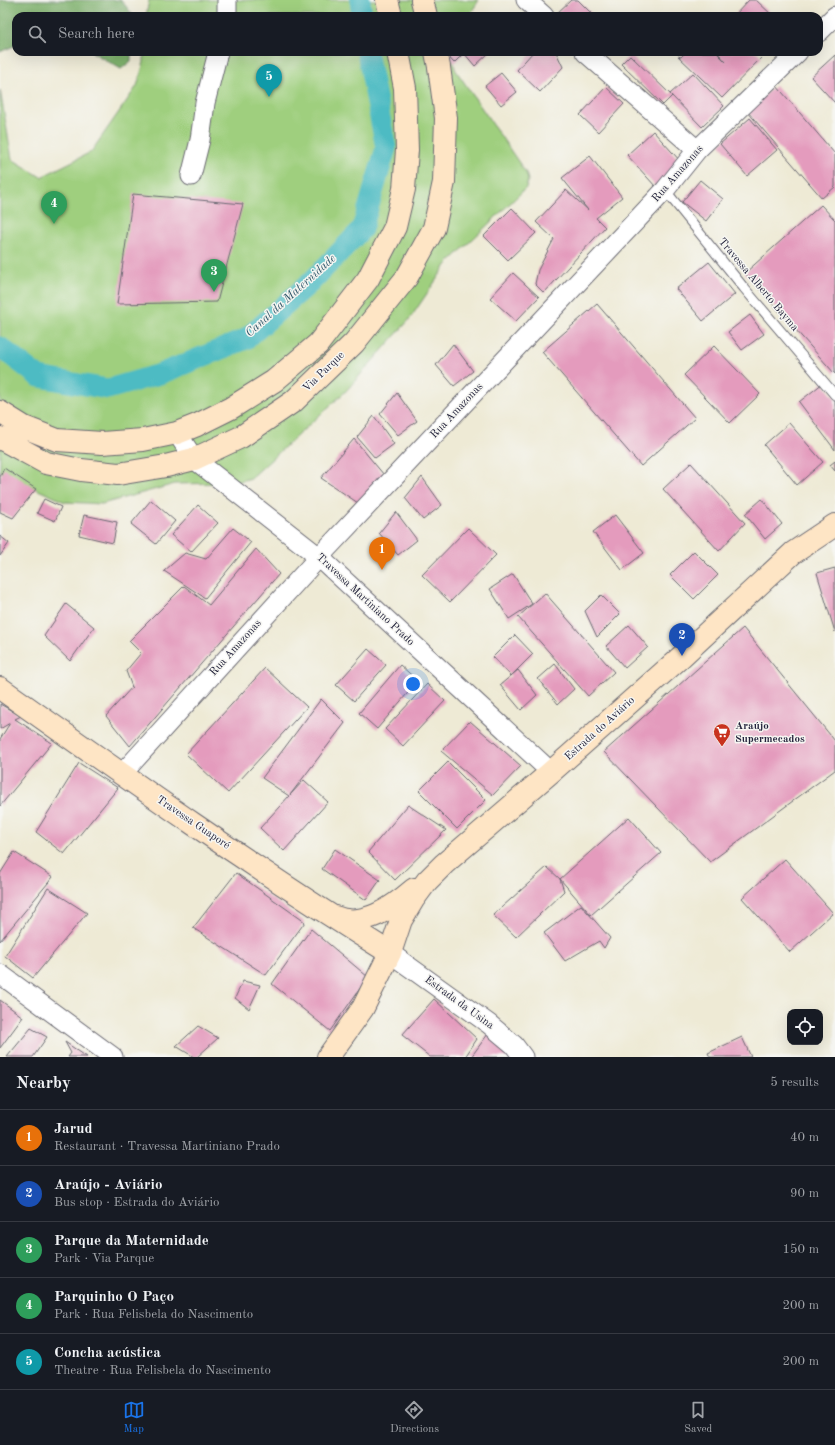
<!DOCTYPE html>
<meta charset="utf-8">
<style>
:root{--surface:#171b24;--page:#20242c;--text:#f1f3f6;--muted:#9ea1a6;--line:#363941;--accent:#1a73e8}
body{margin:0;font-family:"Old Standard TT",serif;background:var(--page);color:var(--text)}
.controls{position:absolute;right:12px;bottom:12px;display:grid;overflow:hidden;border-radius:8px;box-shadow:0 4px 16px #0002}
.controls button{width:36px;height:36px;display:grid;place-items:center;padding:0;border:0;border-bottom:1px solid var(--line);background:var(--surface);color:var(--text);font:20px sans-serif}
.you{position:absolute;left:413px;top:684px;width:14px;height:14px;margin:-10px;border:3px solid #fff;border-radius:50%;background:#1a73e8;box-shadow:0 0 0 6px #1a73e833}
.badge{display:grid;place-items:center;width:26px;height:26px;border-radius:50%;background:var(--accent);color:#fff;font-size:13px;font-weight:700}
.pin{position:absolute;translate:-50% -33px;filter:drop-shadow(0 1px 2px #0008)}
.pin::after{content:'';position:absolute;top:21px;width:14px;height:12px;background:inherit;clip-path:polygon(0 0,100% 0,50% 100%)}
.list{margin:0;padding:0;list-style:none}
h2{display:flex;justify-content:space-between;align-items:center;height:52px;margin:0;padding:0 16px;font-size:17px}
h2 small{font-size:13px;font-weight:400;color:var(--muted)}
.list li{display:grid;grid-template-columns:26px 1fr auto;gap:12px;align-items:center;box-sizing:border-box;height:56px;padding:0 16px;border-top:1px solid var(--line)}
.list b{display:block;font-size:15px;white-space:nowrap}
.list p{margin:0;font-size:13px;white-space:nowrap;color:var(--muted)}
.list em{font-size:13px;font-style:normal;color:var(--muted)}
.icon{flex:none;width:22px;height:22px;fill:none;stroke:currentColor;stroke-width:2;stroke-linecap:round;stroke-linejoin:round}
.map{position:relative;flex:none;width:835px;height:1057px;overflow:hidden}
.search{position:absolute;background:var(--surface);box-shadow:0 4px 16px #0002;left:12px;right:12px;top:12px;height:44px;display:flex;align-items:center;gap:10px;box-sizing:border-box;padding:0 14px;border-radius:12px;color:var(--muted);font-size:15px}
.sheet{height:332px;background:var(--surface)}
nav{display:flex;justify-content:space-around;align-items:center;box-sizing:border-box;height:56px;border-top:1px solid var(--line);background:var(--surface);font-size:11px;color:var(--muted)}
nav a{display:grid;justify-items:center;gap:2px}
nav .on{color:var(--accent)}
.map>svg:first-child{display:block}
</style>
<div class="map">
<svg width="835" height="1057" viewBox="0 0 835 1057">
<rect width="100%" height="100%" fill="#f6f6f2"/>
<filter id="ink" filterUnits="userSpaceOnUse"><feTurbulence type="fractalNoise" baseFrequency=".025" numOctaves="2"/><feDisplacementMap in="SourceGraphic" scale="8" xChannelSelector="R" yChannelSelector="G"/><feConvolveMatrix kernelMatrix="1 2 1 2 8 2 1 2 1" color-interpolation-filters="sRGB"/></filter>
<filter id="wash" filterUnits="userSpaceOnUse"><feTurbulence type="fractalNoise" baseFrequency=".012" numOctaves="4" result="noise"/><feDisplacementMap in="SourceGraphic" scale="16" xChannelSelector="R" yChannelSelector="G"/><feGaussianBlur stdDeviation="0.9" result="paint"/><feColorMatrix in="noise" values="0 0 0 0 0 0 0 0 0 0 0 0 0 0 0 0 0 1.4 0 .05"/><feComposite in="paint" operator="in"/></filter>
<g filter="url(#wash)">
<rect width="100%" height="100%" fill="#eeead5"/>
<!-- green -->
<path fill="#9fcf7e" stroke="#60785c" d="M149 0H479L469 16H146Z
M144 52H452L455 69 526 173 528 180 526 188 447 264 409 320 346 391 251 478 233 483 175 484 102 504 65 502 7 476 0 471V90L12 159 41 177 91 152 137 86 144 62Z"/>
<!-- forest -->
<path fill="#7fb26d" stroke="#506a54" d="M0 0H121L132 14V16H16V45L0 52Z
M92 52H131V61L121 69Z"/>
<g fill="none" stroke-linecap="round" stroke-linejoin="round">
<!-- canal -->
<path stroke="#4dbbc3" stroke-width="21" d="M360 0 362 16
M0 347 39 377 108 389 160 374 246 339 311 282 362 229 386 148 367 52"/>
</g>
<g id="blocks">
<!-- building -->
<path fill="#e49bbd" d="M571 0H578L594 16H558L556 14Z
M749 0H756L773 16H734Z
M444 52H490L475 66 464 53 454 63Z
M533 52H556L563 67 540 92 517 70Z
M686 52H716L726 62 717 52H757L762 57 722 98 678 56 681 57Z
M630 55 672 96 663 105 621 64Z
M835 55V103L811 77Z
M501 73 517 92 501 105 485 86Z
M693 73 724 106 702 127 670 94Z
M776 85 835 154V187L822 198 747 111Z
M606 87 624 104 598 132 580 115Z
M750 118 777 150 747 176 720 144Z
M653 131 682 163 656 187 627 155Z
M590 156 622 197 596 218 605 227 544 293 535 284 538 270 554 239 536 222 566 190 588 210 562 178Z
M700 180 723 199 706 221 682 202Z
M133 194 243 204 217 302 117 304Z
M821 205 835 220V374L745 273Z
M512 208 536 233 508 260 484 236Z
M709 262 735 294 703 321 676 289Z
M513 273 539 297 516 321 490 298Z
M597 304 695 418 641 466 542 352Z
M750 315 764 334 742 350 728 332Z
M453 344 473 371 454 386 436 365Z
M714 346 760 394 730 423 684 375Z
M823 383 835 399V450L799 402Z
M397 393 417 421 398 435 380 414Z
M374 416 394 444 375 458 357 437Z
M789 423 823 462 797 485 764 445Z
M354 439 384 475 358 503 321 478Z
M835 461V471L830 465Z
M691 463 745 523 719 551 663 489Z
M4 468 36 489 13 518 0 512V477Z
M422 477 442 505 423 520 405 498Z
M44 499 61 507 55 521 37 513Z
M762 499 782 524 765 539 745 514Z
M151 500 175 521 156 544 131 524Z
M198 505 218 523 191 552 171 535Z
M396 512 417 540 398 555 379 533Z
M84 515 117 522 113 543 79 535Z
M615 515 644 553 622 570 593 532Z
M233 528 251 542 205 598 164 571 185 553 206 559Z
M468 528 496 555 450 602 422 575Z
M0 536 9 543 0 556Z
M256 549 279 574 130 746 106 716 132 687 126 671 141 653 129 641 184 586 209 605Z
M694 551 718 575 694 599 670 575Z
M835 568V632L817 573Z
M513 574 532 604 509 619 490 589Z
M545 593 614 672 588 696 518 617Z
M601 595 620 614 597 637 585 611Z
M66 604 94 627 70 661 44 636Z
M629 625 648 647 625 668 606 646Z
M743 628 835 741V770L710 862 604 752Z
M515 635 533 654 511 676 493 657Z
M368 649 386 665 354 701 336 685Z
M555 664 574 689 558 704 538 679Z
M400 665 418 681 377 729 359 713Z
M265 668 307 707 228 793 186 754Z
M518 670 537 695 521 710 500 685Z
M427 684 445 701 403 746 385 729Z
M321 699 345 723 290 795 304 780 328 802 284 851 260 828 289 796 262 778Z
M0 704 21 716 15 719 52 743 0 806V739L10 723 0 729Z
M470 721 521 766 493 795 441 751Z
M448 762 486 800 457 829 419 791Z
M79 763 118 788 64 854 36 832Z
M408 805 446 830 395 880 368 852Z
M629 817 661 853 591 915 560 879 564 891 516 937 493 915 547 867 560 879Z
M335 849 380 880 366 900 322 869Z
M14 852 53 877 0 941V874Z
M785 859 833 913 790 952 742 898Z
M236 873 305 922 266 975 193 928Z
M48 888 87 913 33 978 5 956Z
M581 905 610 938 604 948 599 941 565 961 544 933Z
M311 929 368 977 330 1031 272 984Z
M243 981 260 985 249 1009 235 998Z
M434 999 477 1039 465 1057H430L402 1035Z
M0 1000 23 1017 0 1048Z
M198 1026 218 1038 197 1057H194L176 1046Z
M31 1028 47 1037 33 1057H7Z
M488 1034 518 1057H471Z
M742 1037 751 1057H710L708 1053Z
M65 1042 87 1057H68L71 1053Z"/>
</g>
</g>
<g filter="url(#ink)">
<use href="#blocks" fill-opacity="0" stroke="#696871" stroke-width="1"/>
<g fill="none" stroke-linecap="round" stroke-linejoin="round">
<!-- lane casing -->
<g stroke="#696871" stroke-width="11">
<path id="lane" d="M665 190 744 288 835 395"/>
</g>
<!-- street casing -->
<g stroke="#696871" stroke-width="21">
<path id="street" d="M227 0V16
M526 0 544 16
M819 32 835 16
M585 52 697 150
M191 176 200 140 205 103 218 52
M177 433 194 459 319 557 551 772
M121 775 319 557 665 190 697 150 798 52
M390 953 489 1024 514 1045 523 1057
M0 974 113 1057"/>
</g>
<!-- secondary casing -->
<g stroke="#696871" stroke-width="24">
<path id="secondary" d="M387 0 391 16
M422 0 426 16
M0 412 24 427 57 440 102 443 143 440 177 433 197 425 231 408 274 381 318 344 368 279 395 227 404 189 407 150 405 88 398 52
M0 438 46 463 81 470 118 474 166 466 194 459 241 437 294 401 354 343 407 277 434 228 444 182 446 118 439 67 436 52
M0 688C128 779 256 870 390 953
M335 917C364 929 393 907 414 889
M328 1057 363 1008 390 953 401 920 413 900 427 881 444 864 551 772 682 656 793 553 835 525"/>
</g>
<!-- lane -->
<use href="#lane" stroke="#fff" stroke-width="9"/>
<!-- street -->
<use href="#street" stroke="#fff" stroke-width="19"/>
<!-- secondary -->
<use href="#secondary" stroke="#fee5c5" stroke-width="22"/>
</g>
</g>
<!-- icons -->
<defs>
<g id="supermarket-pin" transform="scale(0.9)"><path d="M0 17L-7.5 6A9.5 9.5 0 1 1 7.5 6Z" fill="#c8321e" stroke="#f6f6f2"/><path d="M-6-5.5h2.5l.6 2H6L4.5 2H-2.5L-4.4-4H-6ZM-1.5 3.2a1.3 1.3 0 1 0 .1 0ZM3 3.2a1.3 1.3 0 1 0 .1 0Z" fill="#fff"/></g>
</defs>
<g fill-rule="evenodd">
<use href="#supermarket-pin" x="722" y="732"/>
</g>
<g text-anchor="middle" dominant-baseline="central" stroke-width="3" stroke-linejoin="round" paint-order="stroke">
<!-- street labels -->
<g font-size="11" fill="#22223b" stroke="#f6f6f2">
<text transform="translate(678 174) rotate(-49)">Rua Amazonas</text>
<text transform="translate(758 285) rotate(50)">Travessa Alberto Bayma</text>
<text transform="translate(324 372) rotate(-44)">Via Parque</text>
<text transform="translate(457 411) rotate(-47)">Rua Amazonas</text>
<text transform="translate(365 600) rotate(43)">Travessa Martiniano Prado</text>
<text transform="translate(236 648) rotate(-48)">Rua Amazonas</text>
<text transform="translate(600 729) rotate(-42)">Estrada do Aviário</text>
<text transform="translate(193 823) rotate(34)">Travessa Guaporé</text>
<text transform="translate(459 1003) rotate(36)">Estrada da Usina</text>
</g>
<!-- poi labels -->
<g font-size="11" font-weight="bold" fill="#22223b" stroke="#f6f6f2" text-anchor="start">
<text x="735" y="726">Araújo<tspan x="735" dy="13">Supermecados</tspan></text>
</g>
<!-- water labels -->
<g font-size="12" font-style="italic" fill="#31586b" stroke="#f6f6f2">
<text transform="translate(291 296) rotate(-42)">Canal da Maternidade</text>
</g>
</g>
</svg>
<div class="controls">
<button><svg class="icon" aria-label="locate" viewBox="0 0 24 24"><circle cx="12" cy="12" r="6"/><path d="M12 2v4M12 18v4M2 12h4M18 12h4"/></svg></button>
</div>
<div class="you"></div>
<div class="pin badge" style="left:382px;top:570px;background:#e8710a">1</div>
<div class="pin badge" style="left:682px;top:656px;background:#1a4fb4">2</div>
<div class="pin badge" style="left:214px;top:292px;background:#2e9e5b">3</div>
<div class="pin badge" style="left:54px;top:224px;background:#2e9e5b">4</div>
<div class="pin badge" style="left:269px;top:97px;background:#0f9aa8">5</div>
<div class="search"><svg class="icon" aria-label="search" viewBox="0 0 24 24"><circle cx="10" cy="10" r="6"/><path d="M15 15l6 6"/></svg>Search here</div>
</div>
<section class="sheet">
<h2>Nearby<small>5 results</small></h2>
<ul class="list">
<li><span class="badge" style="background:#e8710a">1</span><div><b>Jarud</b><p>Restaurant · Travessa Martiniano Prado</p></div><em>40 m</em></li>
<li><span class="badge" style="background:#1a4fb4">2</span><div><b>Araújo - Aviário</b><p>Bus stop · Estrada do Aviário</p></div><em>90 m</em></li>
<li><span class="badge" style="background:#2e9e5b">3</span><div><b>Parque da Maternidade</b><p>Park · Via Parque</p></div><em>150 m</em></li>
<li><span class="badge" style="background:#2e9e5b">4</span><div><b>Parquinho O Paço</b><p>Park · Rua Felisbela do Nascimento</p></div><em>200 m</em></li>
<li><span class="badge" style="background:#0f9aa8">5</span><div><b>Concha acústica</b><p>Theatre · Rua Felisbela do Nascimento</p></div><em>200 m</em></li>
</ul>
</section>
<nav>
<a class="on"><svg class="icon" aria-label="map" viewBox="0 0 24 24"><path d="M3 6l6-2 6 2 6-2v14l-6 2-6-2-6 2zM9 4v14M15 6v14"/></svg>Map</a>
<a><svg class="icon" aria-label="directions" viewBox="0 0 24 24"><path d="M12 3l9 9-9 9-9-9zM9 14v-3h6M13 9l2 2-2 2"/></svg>Directions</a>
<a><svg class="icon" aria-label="saved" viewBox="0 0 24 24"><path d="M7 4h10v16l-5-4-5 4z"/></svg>Saved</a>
</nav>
